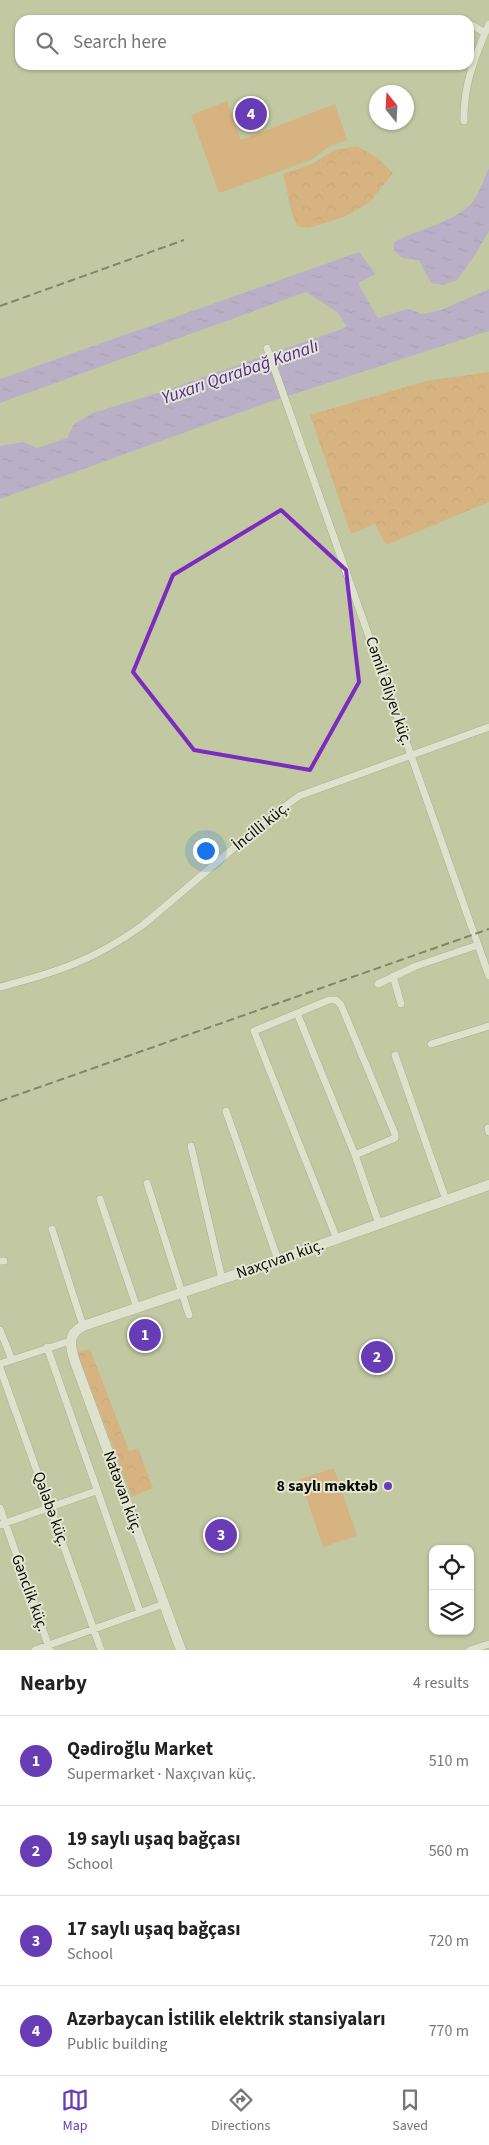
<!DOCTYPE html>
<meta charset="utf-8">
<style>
:root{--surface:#fff;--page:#f6f6f6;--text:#222;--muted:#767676;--line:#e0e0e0;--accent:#683cb4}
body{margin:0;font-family:"Source Sans 3",sans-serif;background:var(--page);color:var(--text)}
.controls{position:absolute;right:15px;bottom:15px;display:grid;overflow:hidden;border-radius:10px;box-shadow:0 1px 4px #0004}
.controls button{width:45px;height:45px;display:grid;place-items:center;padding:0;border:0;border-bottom:1px solid var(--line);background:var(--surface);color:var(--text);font:25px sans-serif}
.compass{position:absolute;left:369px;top:85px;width:45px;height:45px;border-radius:50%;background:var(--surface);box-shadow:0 1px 4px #0004;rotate:342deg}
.you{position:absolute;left:205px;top:850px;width:18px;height:18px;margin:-12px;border:4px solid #fff;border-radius:50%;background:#1a73e8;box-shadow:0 0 0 8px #1a73e833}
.badge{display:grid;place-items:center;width:32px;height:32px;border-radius:50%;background:var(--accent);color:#fff;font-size:16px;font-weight:700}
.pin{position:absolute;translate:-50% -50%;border:2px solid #fff;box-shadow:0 1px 5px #0006}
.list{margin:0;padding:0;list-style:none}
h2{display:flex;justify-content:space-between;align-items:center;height:65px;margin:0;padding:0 20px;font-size:21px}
h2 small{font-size:16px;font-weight:400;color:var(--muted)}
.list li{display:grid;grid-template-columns:32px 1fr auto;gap:15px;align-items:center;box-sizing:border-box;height:90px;padding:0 20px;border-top:1px solid var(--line)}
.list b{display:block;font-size:19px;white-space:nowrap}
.list p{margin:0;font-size:16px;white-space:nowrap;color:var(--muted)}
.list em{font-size:16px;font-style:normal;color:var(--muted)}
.icon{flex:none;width:28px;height:28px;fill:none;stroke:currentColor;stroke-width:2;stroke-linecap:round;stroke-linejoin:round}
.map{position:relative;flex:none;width:489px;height:1650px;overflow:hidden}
.search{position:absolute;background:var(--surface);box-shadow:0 1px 4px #0004;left:15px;right:15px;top:15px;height:55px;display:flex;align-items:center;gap:12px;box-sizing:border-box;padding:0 18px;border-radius:15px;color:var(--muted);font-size:19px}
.sheet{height:425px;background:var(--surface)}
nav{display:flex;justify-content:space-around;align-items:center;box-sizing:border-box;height:70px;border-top:1px solid var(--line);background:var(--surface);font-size:14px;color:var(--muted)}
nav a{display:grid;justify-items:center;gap:2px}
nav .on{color:var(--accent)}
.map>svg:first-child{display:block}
</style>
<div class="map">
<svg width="489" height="1650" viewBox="0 0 489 1650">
<defs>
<pattern id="forest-crowns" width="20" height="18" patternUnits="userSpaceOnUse" patternTransform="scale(1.25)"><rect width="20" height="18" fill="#ef995a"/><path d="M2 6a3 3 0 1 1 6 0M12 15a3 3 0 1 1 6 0" fill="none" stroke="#cc834d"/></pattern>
<pattern id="water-ripples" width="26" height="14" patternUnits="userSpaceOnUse" patternTransform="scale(1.25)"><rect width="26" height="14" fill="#ae93f5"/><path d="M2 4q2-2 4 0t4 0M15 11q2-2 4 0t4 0" fill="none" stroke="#8c76c4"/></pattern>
</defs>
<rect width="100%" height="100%" fill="#c2c9a2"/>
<!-- forest -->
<path fill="url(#forest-crowns)" d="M357 146 378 158 393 173 369 203 344 217 309 228 297 226C289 210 288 191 283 174L312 164 334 150Z
M489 372V502L386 545 375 524 351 534 310 415 426 381Z
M90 1349 129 1451 138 1448 153 1488 132 1497 77 1352Z"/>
<!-- green -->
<path fill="#ef995a" d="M227 101 241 140 335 104 347 140 330 146 311 160 219 193 191 115Z
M334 1468 357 1536 323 1547 300 1479Z"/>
<!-- water -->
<path fill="url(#water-ripples)" d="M489 168V231L475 255 457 280 443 285 431 283 419 260 402 258 394 251V242C417 229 458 222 474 200 480 191 484 178 489 168Z
M359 252 376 274 358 283 378 318 407 309 423 314 441 310 489 289V331L272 401 0 499V446L23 442 37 448 67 438 74 424 93 413 167 390 347 327 337 312 306 292 0 403V379Z"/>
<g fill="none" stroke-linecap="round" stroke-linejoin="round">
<!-- street casing -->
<g stroke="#8b916c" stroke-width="8">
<path id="street" d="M472 25 485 33
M464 121C463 86 475 56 489 24
M267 348 489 976
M393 976 401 1004
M378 984 416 966 478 945
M0 987C58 972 94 960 143 925L269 818 299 796 489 727
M297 1013 355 1155 379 1224
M431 1044 489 1026
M395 1055 446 1200
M226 1111 278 1260
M488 1128 489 1132
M191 1146 222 1279
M147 1183 189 1315
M100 1199 137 1308
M52 1229 83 1326
M337 1239 254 1031 329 1000H336L341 1005 395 1134V1138L355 1155
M0 1261H4
M0 1330 12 1360
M47 1347 140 1612
M0 1364 70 1341
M0 1368 101 1650
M0 1508 50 1650
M0 1525 96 1491
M35 1650 164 1604
M470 1650 489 1644"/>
</g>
<!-- secondary casing -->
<g stroke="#8b916c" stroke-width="11">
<path id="secondary" d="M181 1650 75 1362C70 1346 67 1334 83 1326L255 1268 489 1185"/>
</g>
<!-- street -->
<use href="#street" stroke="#fff" stroke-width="7"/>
<!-- secondary -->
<use href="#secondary" stroke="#fff" stroke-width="10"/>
<!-- rail -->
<path stroke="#313423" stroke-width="2" stroke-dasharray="8 4" stroke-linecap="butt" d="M0 306 184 240
M0 1101 489 929"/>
</g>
<!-- marked area -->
<path d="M0 0H489V1650H0ZM281 510 346 570 359 682 310 770 194 750 133 672 173 575Z" fill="#c2c9a2" fill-opacity=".55" fill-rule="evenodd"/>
<path fill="none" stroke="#7b2cbf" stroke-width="4" stroke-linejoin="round" d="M281 510 346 570 359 682 310 770 194 750 133 672 173 575Z"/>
<!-- markers -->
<circle fill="#683cb4" stroke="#e4e7d3" stroke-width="2" cx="388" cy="1486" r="5"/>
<g text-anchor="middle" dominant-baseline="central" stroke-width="4" stroke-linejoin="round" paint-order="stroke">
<!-- street labels -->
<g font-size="16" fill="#0b0d02" stroke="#e4e7d3">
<text transform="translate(389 691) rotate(71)">Cəmil Əliyev küç.</text>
<text transform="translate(261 826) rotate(-39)">İncilli küç.</text>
<text transform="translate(280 1259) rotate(-19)">Naxçıvan küç.</text>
<text transform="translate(123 1492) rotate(70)">Natəvan küç.</text>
<text transform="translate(51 1509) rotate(70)">Qələbə küç.</text>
<text transform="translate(30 1593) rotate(70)">Gənclik küç.</text>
</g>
<!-- poi labels -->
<g font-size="16" font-weight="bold" fill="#0b0d02" stroke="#e4e7d3" text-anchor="end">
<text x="378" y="1486">8 saylı məktəb</text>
</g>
<!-- water labels -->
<g font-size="18" font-style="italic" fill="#542898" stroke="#e4e7d3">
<text transform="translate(240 372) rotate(-19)">Yuxarı Qarabağ Kanalı</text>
</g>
</g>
</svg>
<div class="controls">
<button><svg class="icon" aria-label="locate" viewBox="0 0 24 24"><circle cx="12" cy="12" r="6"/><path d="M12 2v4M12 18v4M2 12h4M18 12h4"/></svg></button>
<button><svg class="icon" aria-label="layers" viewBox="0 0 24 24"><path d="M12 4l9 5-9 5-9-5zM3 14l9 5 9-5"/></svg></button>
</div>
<svg class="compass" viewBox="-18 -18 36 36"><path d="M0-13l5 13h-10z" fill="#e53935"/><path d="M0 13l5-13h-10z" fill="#767676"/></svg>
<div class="you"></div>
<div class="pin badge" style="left:145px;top:1335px">1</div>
<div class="pin badge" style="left:377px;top:1357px">2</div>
<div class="pin badge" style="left:221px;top:1535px">3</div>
<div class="pin badge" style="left:251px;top:114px">4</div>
<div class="search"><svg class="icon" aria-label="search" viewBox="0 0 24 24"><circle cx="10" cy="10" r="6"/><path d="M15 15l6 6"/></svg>Search here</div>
</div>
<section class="sheet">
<h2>Nearby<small>4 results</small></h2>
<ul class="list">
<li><span class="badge">1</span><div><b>Qədiroğlu Market</b><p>Supermarket · Naxçıvan küç.</p></div><em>510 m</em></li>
<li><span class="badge">2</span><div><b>19 saylı uşaq bağçası</b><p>School</p></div><em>560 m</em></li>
<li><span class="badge">3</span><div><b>17 saylı uşaq bağçası</b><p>School</p></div><em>720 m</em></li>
<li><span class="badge">4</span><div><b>Azərbaycan İstilik elektrik stansiyaları</b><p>Public building</p></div><em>770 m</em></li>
</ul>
</section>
<nav>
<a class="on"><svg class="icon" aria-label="map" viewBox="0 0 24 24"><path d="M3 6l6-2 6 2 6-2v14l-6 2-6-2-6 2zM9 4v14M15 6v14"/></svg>Map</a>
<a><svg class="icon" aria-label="directions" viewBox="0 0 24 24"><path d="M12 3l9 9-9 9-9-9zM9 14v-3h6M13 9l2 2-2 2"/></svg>Directions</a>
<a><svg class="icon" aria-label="saved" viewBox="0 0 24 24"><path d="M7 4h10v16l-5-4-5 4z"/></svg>Saved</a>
</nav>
